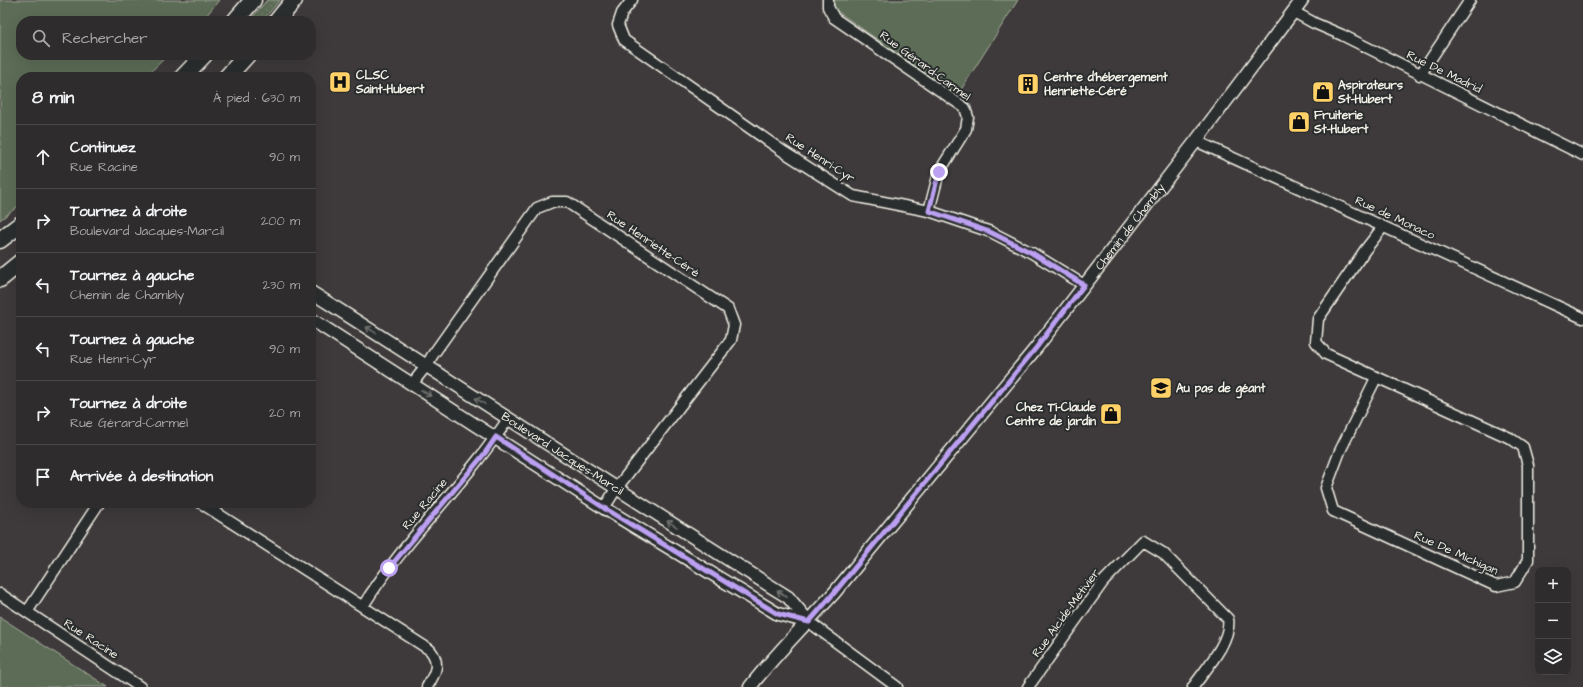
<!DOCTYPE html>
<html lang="fr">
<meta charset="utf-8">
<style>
:root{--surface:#2e2c2c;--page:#3a3838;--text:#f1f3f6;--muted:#a7a7a9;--line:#494848}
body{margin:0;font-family:"Architects Daughter",sans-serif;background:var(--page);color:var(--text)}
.controls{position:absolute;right:12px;bottom:12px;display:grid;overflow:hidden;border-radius:8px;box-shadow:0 4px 16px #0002}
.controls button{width:36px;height:36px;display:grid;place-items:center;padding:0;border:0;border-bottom:1px solid var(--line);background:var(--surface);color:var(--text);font:20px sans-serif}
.stop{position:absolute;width:12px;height:12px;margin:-9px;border:3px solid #bca0f2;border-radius:50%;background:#fff}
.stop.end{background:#bca0f2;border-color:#fff;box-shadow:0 1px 4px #0008}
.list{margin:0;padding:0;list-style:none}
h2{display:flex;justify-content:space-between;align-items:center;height:52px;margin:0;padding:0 16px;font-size:17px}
h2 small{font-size:13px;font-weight:400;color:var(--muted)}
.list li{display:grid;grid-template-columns:26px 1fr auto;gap:12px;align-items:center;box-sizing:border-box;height:64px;padding:0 16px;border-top:1px solid var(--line)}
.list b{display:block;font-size:15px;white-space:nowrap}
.list p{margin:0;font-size:13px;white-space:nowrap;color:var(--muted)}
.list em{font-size:13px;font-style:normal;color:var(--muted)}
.icon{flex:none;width:22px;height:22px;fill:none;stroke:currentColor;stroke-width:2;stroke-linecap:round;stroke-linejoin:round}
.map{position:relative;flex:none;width:1583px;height:687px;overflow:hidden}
.search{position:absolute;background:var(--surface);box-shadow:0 4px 16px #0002;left:16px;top:16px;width:300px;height:44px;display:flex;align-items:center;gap:10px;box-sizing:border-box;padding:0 14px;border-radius:16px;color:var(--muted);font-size:15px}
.panel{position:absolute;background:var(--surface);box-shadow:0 4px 16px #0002;left:16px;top:72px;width:300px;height:436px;border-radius:16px}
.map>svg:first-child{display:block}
</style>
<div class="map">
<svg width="1583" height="687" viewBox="0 0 1583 687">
<defs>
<pattern id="grass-dots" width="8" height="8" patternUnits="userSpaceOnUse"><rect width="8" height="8" fill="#5b6c56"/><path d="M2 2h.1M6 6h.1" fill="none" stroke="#73816e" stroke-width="1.8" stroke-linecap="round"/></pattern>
</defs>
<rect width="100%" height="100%" fill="#3e3a3b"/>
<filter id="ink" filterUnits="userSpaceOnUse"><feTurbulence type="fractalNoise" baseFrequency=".025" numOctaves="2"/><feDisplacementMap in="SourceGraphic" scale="8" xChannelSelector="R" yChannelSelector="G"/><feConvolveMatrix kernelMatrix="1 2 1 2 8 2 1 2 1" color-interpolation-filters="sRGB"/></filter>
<g filter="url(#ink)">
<!-- grass -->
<path fill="url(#grass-dots)" stroke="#a8ae9f" d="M267 0H280L262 21H249Z"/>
<!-- park -->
<path fill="#5b6c56" stroke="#a8ae9f" d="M0 0H219L202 21H21V55H168L145 77H21V204L0 220Z
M833 0H1018L957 96 830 6Z
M0 617 108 687H0Z"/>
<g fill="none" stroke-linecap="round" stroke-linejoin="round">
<!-- minor casing -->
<g stroke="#f4f1e8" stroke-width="13">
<path id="minor" d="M632 0 622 13 618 25 624 40 784 152 853 196 929 211 991 232 1032 253 1084 285
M828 0V7L834 18 965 108 968 117 966 129 939 172 929 211
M1294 12 1314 23 1342 35 1583 155
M1420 75 1470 0
M1196 141 1583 318
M1376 378 1340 451 1326 488 1333 511 1496 586 1515 582 1528 560V465L1523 447 1510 438 1326 354 1316 342 1318 319 1365 250 1383 227
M412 384 427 365 432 356 537 208 552 202H567L728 309 734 325 731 340 616 489 604 508
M201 503 430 650C441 663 435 674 427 687
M0 594 140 687
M363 606C405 539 464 485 508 419
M27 612 99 503
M809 622 897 687
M1028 687 1103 582 1143 541 1163 553 1228 619C1232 640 1205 670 1193 687"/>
</g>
<!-- tertiary casing -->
<g stroke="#f4f1e8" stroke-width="15">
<g id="tertiary">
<path id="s1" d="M311 292C470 393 628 497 788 597L809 622"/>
<path d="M311 319 604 508 778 614 809 622"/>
<path id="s2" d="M750 687C776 653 806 624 834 593L1036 348 1196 141 1302 0"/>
</g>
</g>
<!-- primary casing -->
<g stroke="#f4f1e8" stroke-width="19">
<path id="primary" d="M235 21 253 0
M277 21 294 0
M183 77 204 55
M227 77 247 55
M0 240 21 224
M0 279 21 262"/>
</g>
<!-- minor -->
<use href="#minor" stroke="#2a2d2e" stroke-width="10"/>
<!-- tertiary -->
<use href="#tertiary" stroke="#2a2d2e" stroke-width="12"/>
<!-- primary -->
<use href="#primary" stroke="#2a2d2e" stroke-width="16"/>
</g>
<!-- one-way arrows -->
<defs><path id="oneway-shaft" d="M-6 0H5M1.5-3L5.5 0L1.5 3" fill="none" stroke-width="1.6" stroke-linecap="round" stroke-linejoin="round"/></defs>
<g stroke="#71726f">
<use href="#oneway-shaft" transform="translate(371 330) rotate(-148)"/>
<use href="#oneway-shaft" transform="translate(426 393) rotate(33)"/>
<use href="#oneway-shaft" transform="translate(480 401) rotate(-146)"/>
<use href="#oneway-shaft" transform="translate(672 524) rotate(-148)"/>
<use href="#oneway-shaft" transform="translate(782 594) rotate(-147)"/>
</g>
</g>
<g fill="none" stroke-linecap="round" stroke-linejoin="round" filter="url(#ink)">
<!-- route -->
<path stroke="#bca0f2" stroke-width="5" d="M389 568 485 453 496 437 604 508 778 614 809 622 834 593 1036 348 1084 285 1032 253 990 232 929 211 939 172"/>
</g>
<!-- icons -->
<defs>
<g id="hospital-square" transform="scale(1.15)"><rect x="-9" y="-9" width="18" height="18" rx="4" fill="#ffd166" stroke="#2a2d2e"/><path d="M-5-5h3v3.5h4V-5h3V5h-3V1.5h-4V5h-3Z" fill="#111"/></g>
<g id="building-square" transform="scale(1.15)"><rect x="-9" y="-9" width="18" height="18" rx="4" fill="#ffd166" stroke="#2a2d2e"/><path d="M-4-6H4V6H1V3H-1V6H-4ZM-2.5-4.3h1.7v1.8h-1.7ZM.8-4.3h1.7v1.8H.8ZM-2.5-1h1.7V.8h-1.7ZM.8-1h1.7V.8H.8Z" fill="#111"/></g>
<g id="shop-square" transform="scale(1.15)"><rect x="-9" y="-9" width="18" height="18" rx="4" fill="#ffd166" stroke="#2a2d2e"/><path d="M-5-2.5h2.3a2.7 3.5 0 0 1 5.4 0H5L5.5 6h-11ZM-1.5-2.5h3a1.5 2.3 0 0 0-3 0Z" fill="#111"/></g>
<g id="school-square" transform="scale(1.15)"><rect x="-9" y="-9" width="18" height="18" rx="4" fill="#ffd166" stroke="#2a2d2e"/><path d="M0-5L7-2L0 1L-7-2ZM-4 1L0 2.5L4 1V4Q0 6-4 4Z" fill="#111"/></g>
</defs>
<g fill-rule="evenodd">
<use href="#hospital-square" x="340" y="82"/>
<use href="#building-square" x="1028" y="84"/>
<use href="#shop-square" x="1323" y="92"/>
<use href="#shop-square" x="1299" y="122"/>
<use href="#school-square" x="1161" y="388"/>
<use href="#shop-square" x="1111" y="414"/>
</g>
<g text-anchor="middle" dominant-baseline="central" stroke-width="4" stroke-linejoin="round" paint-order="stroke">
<!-- street labels -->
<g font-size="12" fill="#f4f1e8" stroke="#2a2d2e">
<text transform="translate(925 66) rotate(36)">Rue Gérard-Carmel</text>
<text transform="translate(1444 72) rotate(26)">Rue De Madrid</text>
<text transform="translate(820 158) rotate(33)">Rue Henri-Cyr</text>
<text transform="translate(1395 218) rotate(25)">Rue de Monaco</text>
<text stroke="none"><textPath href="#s2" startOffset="597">Chemin de Chambly</textPath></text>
<text transform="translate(653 244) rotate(34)">Rue Henriette-Céré</text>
<text stroke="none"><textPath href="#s1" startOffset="299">Boulevard Jacques-Marcil</textPath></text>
<text transform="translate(425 504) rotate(-50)">Rue Racine</text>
<text transform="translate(1456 553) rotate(24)">Rue De Michigan</text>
<text transform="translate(1066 613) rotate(-54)">Rue Alcide-Métivier</text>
<text transform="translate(91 639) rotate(33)">Rue Racine</text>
</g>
<!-- poi labels -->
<g font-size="12" font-weight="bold" fill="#f4f1e8" stroke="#2a2d2e" text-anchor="start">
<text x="356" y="75">CLSC<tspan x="356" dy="14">Saint-Hubert</tspan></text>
<text x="1044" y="77">Centre d'hébergement<tspan x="1044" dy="14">Henriette-Céré</tspan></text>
<text x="1338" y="85">Aspirateurs<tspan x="1338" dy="14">St-Hubert</tspan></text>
<text x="1314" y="115">Fruiterie<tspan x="1314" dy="14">St-Hubert</tspan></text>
<text x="1176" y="388">Au pas de géant</text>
<text x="1096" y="407" text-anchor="end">Chez Ti-Claude<tspan x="1096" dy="14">Centre de jardin</tspan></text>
</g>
</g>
</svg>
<div class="controls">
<button>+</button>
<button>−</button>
<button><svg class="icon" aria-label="layers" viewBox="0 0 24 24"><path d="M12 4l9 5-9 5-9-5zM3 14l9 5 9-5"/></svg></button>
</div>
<div class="stop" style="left:389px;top:568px"></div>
<div class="stop end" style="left:939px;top:172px"></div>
<div class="search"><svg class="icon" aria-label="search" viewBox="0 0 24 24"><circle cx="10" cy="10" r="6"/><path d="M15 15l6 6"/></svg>Rechercher</div>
<section class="panel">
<h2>8 min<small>À pied · 630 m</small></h2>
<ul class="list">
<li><svg class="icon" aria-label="ahead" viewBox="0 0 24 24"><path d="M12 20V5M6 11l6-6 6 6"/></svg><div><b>Continuez</b><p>Rue Racine</p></div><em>90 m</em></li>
<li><svg class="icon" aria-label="right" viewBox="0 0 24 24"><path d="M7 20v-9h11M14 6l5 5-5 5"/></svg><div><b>Tournez à droite</b><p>Boulevard Jacques-Marcil</p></div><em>200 m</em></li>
<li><svg class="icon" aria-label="left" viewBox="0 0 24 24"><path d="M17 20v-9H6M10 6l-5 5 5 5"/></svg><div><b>Tournez à gauche</b><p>Chemin de Chambly</p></div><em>230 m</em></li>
<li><svg class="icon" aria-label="left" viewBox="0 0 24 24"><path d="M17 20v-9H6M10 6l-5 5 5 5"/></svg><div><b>Tournez à gauche</b><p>Rue Henri-Cyr</p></div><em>90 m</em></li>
<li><svg class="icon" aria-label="right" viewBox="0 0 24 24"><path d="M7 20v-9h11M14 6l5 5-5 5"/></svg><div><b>Tournez à droite</b><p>Rue Gérard-Carmel</p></div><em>20 m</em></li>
<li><svg class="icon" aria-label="arrive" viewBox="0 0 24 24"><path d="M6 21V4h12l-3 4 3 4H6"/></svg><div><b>Arrivée à destination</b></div></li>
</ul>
</section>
</div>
